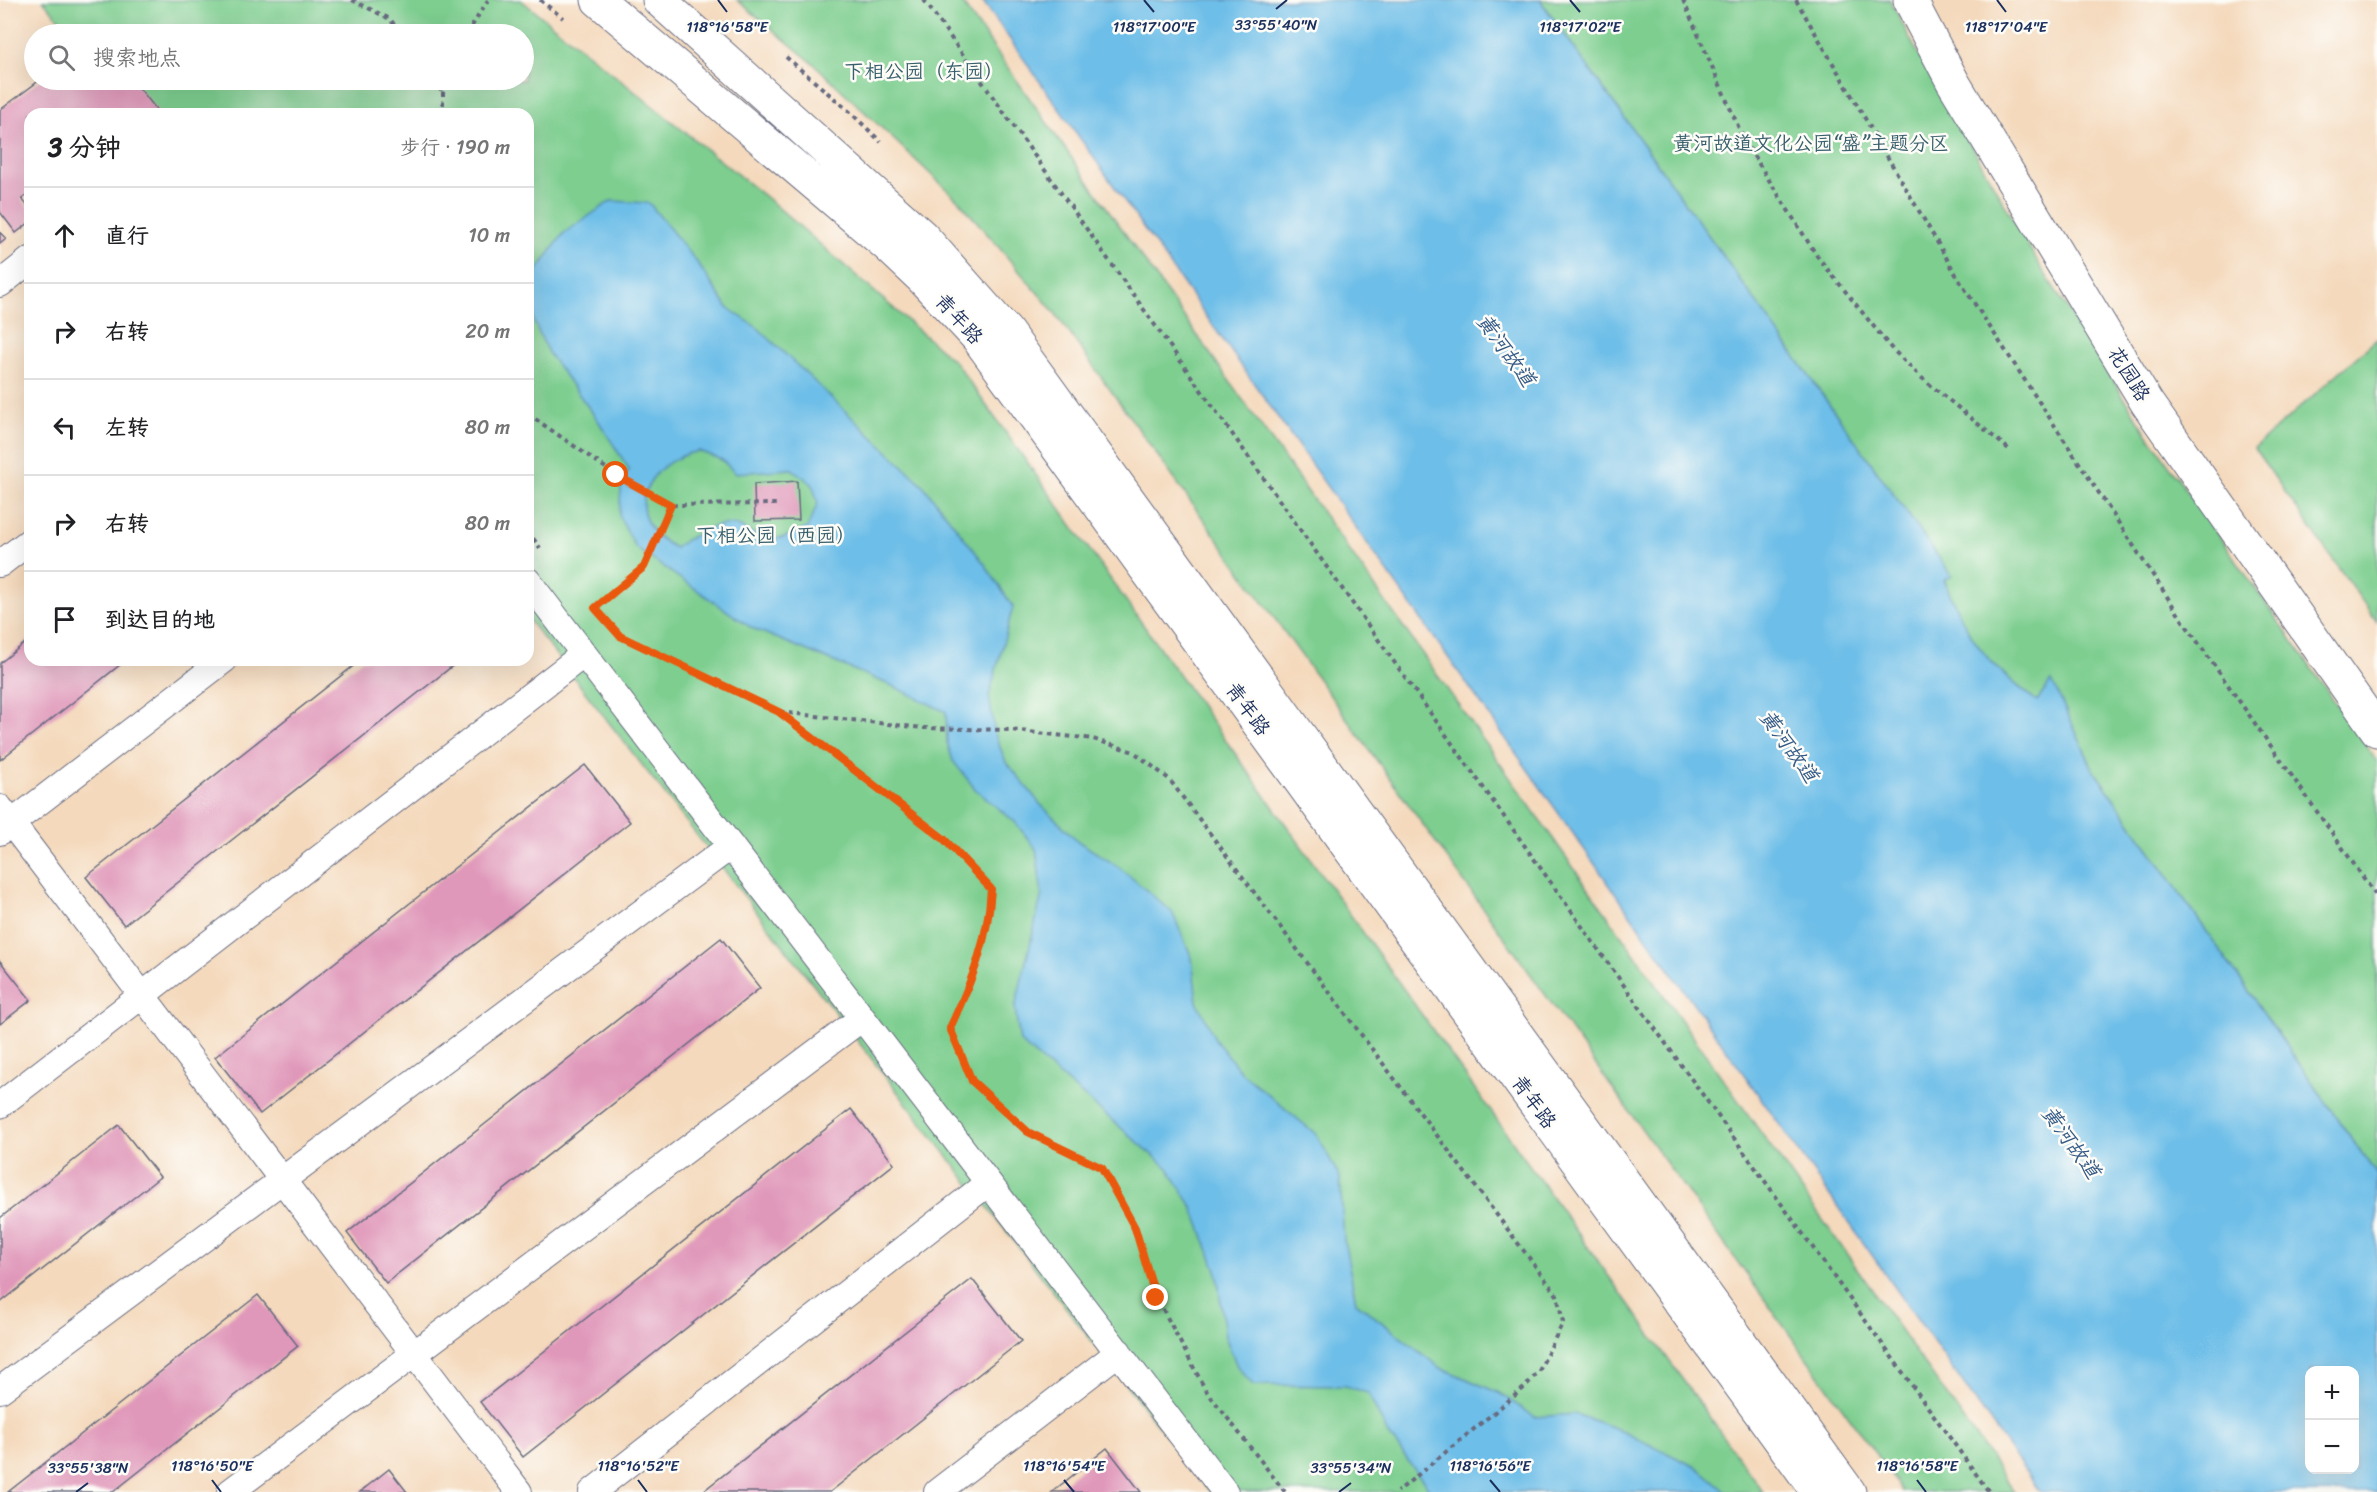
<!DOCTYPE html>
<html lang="zh">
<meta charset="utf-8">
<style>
:root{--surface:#fff;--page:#f6f6f6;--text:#202124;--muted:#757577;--line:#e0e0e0}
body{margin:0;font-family:Sriracha,"LXGW WenKai TC",sans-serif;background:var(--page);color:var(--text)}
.controls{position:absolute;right:18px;bottom:18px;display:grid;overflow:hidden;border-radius:12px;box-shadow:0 6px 24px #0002}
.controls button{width:54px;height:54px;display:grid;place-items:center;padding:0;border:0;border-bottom:2px solid var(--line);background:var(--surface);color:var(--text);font:30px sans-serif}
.stop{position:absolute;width:18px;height:18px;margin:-14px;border:4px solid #ea580c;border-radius:50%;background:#fff}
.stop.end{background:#ea580c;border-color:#fff;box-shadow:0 2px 6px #0008}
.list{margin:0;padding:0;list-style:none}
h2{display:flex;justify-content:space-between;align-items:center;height:78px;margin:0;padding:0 24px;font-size:26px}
h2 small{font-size:20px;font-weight:400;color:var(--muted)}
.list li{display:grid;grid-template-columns:39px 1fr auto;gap:18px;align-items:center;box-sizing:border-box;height:96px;padding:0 24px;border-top:2px solid var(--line)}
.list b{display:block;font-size:22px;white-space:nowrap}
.list em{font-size:20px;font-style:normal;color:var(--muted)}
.icon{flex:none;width:33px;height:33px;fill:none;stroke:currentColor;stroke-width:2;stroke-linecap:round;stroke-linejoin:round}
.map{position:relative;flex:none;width:2377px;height:1492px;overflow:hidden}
.search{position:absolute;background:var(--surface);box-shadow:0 6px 24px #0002;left:24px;top:24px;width:510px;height:66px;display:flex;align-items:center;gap:15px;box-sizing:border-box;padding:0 21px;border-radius:33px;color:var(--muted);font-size:22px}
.panel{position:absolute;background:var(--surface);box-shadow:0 6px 24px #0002;left:24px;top:108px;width:510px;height:558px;border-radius:18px}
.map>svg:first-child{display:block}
</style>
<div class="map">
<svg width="2377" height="1492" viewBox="0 0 2377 1492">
<rect width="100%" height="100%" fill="#fdfcf7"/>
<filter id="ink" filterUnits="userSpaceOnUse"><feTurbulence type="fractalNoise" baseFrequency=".0167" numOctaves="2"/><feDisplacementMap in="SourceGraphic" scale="12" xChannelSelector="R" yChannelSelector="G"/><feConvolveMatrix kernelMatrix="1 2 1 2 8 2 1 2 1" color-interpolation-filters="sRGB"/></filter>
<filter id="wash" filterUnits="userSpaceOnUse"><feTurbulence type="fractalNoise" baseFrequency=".008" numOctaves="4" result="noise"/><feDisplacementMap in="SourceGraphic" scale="24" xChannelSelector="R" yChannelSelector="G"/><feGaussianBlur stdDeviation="1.35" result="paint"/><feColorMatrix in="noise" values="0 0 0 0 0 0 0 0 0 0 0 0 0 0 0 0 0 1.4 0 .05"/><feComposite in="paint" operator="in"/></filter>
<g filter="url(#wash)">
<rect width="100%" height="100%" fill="#f4d9bc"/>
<!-- green -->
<path fill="#7dce8f" stroke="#4c7e76" stroke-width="1.5" d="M43 0H521L773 203 956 363 1763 1492H1210L528 619V114H133L106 80H524V34H71Z
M737 0H960L2015 1492H1903L1055 313 960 202 815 65Z
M1540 0H1890L1917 52 2042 269 2146 432 2377 762V1175L2093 769 2052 682 2037 701C2009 680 1978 655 1962 623 1954 609 1950 594 1944 579L1952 576Z
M2377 339V622L2254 448Z"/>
<!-- water -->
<path fill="#6dbee8" stroke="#4476a3" stroke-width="1.5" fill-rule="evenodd" d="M982 0H1540L1952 576 1944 580C1967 637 1986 664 2037 701L2052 681 2093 769 2377 1175V1492H2040ZM2310 1370H2354V1470H2310Z
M611 201 649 203 696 261 728 308 759 329 922 484 984 563 1013 607 989 696 995 734 1005 760 1041 805 1079 842 1119 867 1172 912 1192 958 1197 1002 1216 1041 1242 1073 1317 1135 1340 1178 1344 1240 1356 1302 1439 1367 1499 1393 1535 1417 1575 1414 1615 1428 1698 1468 1727 1492H1431L1387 1432 1368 1393 1346 1386 1253 1385 1237 1366 1225 1336 1217 1273 1193 1208 1168 1168 1020 1042 1015 1008 1042 894 1036 849 1015 822 976 790 953 761 947 742 946 712 895 687 752 628 636 548 619 516 621 488 629 469 597 419 549 354 533 320V276L564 233ZM699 451 722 460 735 473 792 469 812 484 818 503 807 528C798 531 789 537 780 538 765 541 752 533 740 527 721 518 689 537 675 548 618 518 645 461 699 451Z"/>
<g id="blocks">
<!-- building -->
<path fill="#e098ba" d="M40 80H133L160 114H30V193L22 199 30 209V222L16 233 0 212V110Z
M0 232 6 239 0 244Z
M797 481 799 520 755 521 754 484Z
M30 639V660H126L0 760V663Z
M361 660H460L124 925 86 877Z
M585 765 630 822 260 1114 215 1057Z
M721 938 760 988 386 1283 347 1233Z
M0 961 31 1000 0 1024Z
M851 1109 894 1164 523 1457 480 1402Z
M119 1125 160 1177 0 1303V1218Z
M972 1279 1021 1341 830 1492H702Z
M258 1295 298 1346 113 1492H8Z
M1107 1448 1141 1492H1052Z
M389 1469 407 1492H360Z"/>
</g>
</g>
<g filter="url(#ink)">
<use href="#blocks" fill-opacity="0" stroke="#676a7f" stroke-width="1.5"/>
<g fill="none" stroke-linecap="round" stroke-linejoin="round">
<!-- lane casing -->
<g stroke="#676a7f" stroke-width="28">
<path id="lane" d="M0 284 30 260
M0 564 30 541
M528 581 1225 1492
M0 808 519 1492
M0 832 224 660
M0 1105 584 654
M0 1390 731 846
M230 1492 862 1018
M592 1492 988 1183
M937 1492 1119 1352"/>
</g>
<!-- street casing -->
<g stroke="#676a7f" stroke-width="35">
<path id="street" d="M1910 0 1953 82 2147 403 2377 730"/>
</g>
<!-- secondary casing -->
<g stroke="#676a7f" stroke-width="35">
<path id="secondary" d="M598 0 888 246 922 278 977 337 1818 1492
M659 0 922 236 1006 331 1849 1492"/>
</g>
<!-- path -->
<path stroke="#676a7f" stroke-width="4" stroke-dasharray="4.5 4.5" stroke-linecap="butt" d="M352 0 390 19 401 34
M540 0 563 18
M924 0 1625 987 1989 1492
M1683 0 1745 142 1817 256 1891 348 1922 378 2011 451
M1796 0 1961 283 2183 621 2377 897
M467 34 488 0
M786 57 850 112 881 142
M433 80 443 93
M443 114V93L449 80
M528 414 616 475 671 505 778 504
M528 531 540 548
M595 608 644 567 671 505
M606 620 620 636 779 712 944 839 991 889C988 942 972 980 950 1028L972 1081 1028 1132 1102 1168 1135 1229 1157 1298 1205 1389 1285 1492
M780 712 924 728 1010 730 1093 739 1134 752 1169 779 1557 1295 1563 1322 1539 1371 1524 1388 1397 1492"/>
<!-- lane -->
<use href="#lane" stroke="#fff" stroke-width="26"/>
<!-- street -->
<use href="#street" stroke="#fff" stroke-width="33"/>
<!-- secondary -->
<use href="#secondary" stroke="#fff" stroke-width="33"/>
</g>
</g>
<g fill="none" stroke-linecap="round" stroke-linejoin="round" filter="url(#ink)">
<!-- route -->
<path stroke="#ea580c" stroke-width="8" d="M616 475 671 505 644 567 595 608 620 636 779 712 944 839 991 889C988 942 972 980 950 1028L972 1081 1028 1132 1102 1168 1135 1228 1156 1298"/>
</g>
<!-- ticks -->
<path fill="none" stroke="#1b2f5e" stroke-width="2" d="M718 0 727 12M1144 0 1154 12M1570 0 1580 12M1997 0 2006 12M1276 9 1287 0M212 1480 221 1492M638 1480 647 1492M1064 1480 1074 1492M1490 1480 1500 1492M1917 1480 1926 1492M76 1492 88 1483M1339 1492 1351 1483"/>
<g text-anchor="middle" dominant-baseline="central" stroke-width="5" stroke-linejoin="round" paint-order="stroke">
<!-- park labels -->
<g font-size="20" fill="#385f6d" stroke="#fdfcf7">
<text x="924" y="71">下相公园（东园）</text>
<text x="1811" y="143">黄河故道文化公园“盛”主题分区</text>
<text x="776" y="535">下相公园（西园）</text>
</g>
<!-- street labels -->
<g font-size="20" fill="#1b2f5e" stroke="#fdfcf7">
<text transform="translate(959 319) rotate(48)">青年路</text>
<text transform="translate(2129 374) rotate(58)">花园路</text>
<text transform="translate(1248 709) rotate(54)">青年路</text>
<text transform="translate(1534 1102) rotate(54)">青年路</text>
</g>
<!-- water labels -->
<g font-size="21" font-style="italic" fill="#345a87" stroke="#fdfcf7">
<text transform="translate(1506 350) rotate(54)">黄河故道</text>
<text transform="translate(1789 746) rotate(54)">黄河故道</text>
<text transform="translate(2071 1142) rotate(54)">黄河故道</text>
</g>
</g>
<g font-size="15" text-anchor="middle" fill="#1b2f5e" stroke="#fdfcf7" stroke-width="5" stroke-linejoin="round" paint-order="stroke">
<text x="1276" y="30">33°55'40"N</text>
<text x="1154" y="32">118°17'00"E</text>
<text x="727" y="32">118°16'58"E</text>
<text x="1580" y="32">118°17'02"E</text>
<text x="2006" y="32">118°17'04"E</text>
<text x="212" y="1471">118°16'50"E</text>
<text x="638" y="1471">118°16'52"E</text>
<text x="1064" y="1471">118°16'54"E</text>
<text x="1490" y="1471">118°16'56"E</text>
<text x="1917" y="1471">118°16'58"E</text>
<text x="88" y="1473">33°55'38"N</text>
<text x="1351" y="1473">33°55'34"N</text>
</g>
</svg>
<div class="controls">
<button>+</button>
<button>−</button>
</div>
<div class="stop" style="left:616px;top:475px"></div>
<div class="stop end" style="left:1156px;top:1298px"></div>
<div class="search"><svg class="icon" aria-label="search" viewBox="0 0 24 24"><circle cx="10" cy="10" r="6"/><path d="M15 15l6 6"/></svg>搜索地点</div>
<section class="panel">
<h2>3 分钟<small>步行 · 190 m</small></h2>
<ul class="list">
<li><svg class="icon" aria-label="ahead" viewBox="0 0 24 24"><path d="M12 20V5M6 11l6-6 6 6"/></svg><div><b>直行</b></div><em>10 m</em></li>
<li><svg class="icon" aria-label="right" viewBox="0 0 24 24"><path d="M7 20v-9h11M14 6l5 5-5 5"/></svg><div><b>右转</b></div><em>20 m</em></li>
<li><svg class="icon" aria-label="left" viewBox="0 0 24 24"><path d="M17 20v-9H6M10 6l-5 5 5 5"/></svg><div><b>左转</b></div><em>80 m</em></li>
<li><svg class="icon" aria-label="right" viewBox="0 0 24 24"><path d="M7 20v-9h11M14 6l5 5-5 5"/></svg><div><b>右转</b></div><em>80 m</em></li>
<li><svg class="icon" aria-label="arrive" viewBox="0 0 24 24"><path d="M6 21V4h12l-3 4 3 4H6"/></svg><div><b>到达目的地</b></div></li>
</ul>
</section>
</div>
